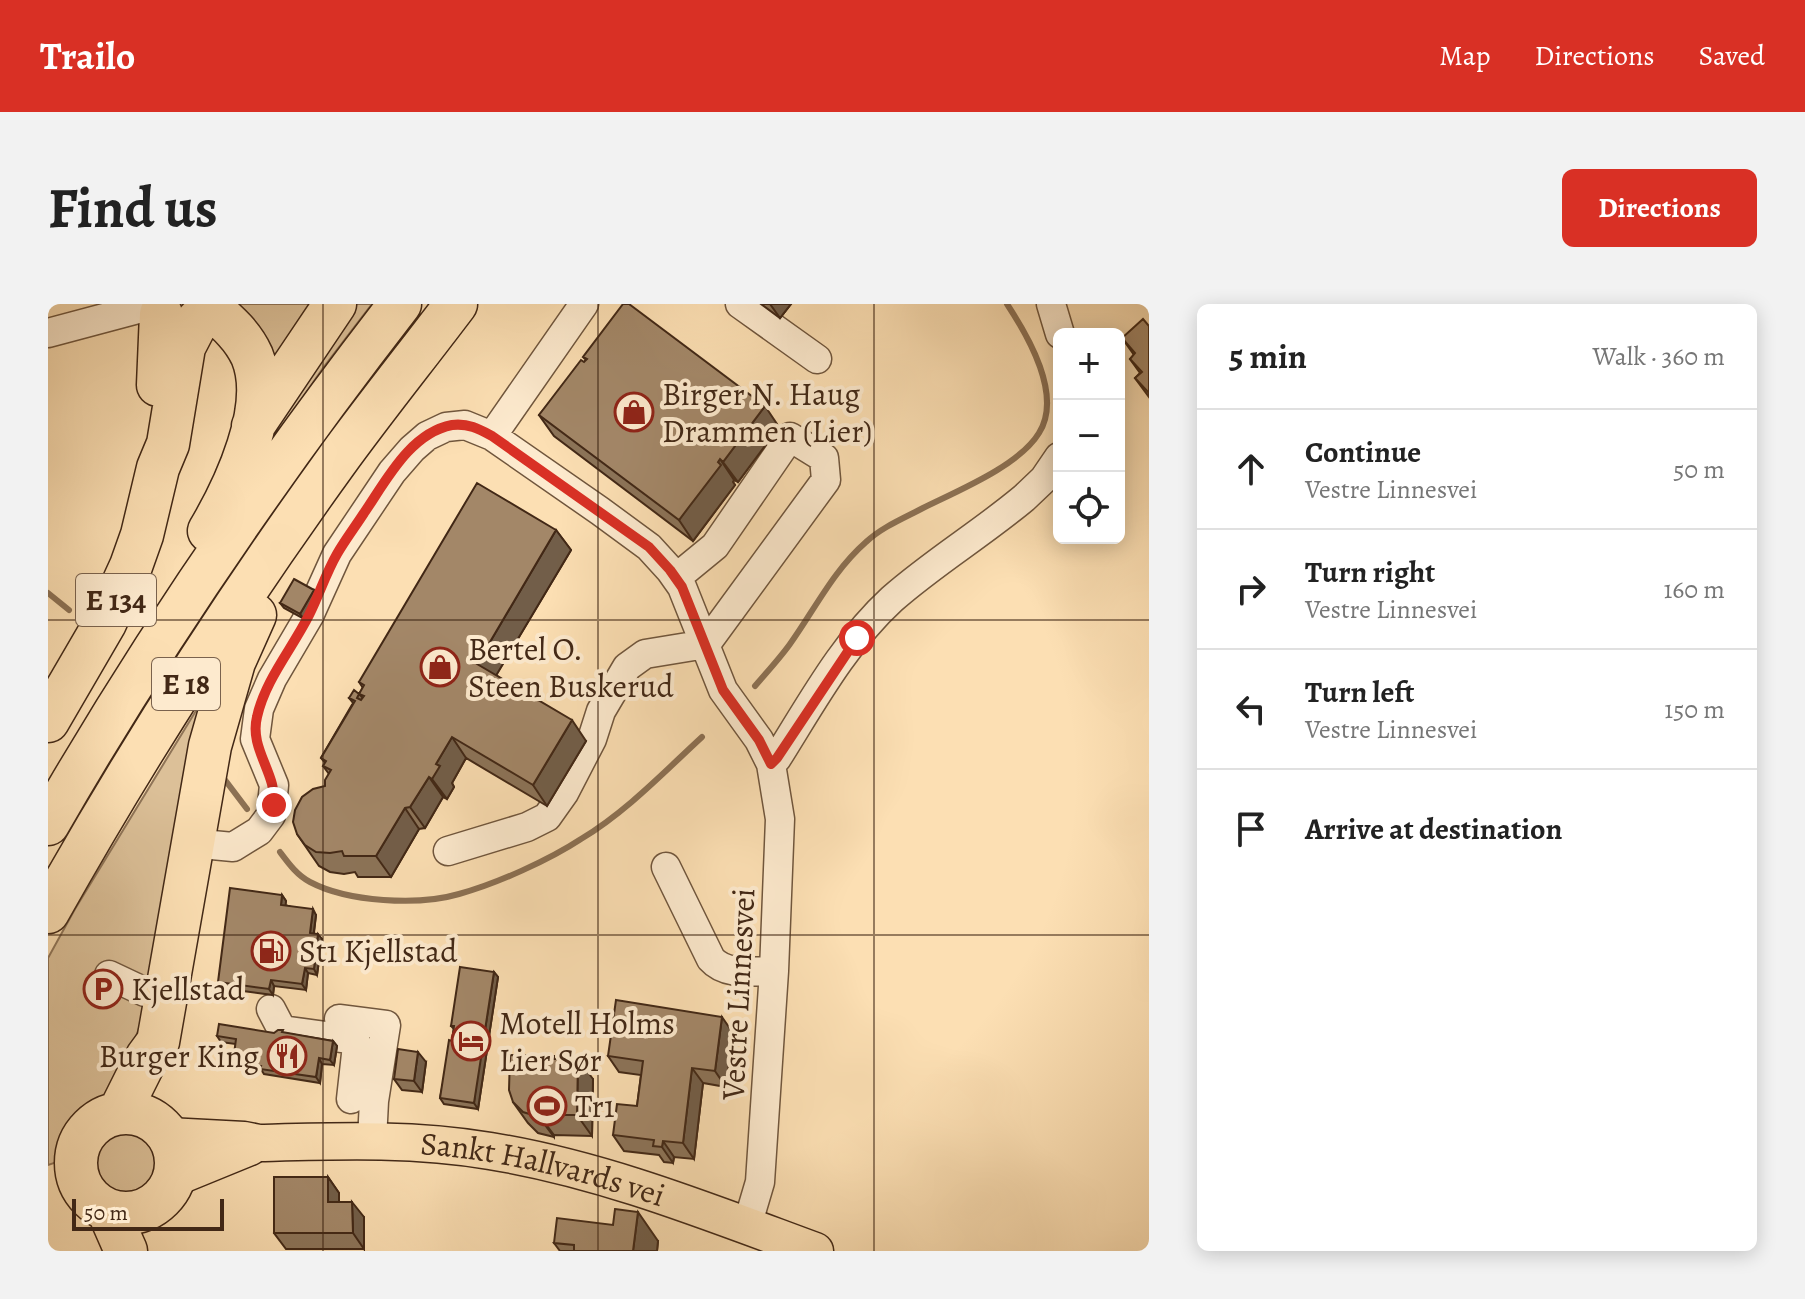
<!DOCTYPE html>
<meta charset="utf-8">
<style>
:root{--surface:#fff;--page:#f2f2f2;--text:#222;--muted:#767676;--line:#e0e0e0;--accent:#d93025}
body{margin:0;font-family:Alegreya,serif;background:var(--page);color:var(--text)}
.controls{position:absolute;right:24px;top:24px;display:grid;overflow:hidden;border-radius:12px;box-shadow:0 4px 20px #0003}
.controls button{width:72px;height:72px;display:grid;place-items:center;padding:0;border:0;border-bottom:2px solid var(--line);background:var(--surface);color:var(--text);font:40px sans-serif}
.scale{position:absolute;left:24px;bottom:20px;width:152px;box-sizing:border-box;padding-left:8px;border:4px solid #422816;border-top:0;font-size:22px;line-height:28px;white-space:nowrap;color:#422816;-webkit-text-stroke:6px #fdeace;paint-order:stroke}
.stop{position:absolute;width:24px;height:24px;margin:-18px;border:6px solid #d93025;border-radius:50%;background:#fff}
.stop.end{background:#d93025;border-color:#fff;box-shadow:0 2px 8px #0008}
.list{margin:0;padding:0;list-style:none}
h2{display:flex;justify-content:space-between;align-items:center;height:104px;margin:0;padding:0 32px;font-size:34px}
h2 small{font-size:26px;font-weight:400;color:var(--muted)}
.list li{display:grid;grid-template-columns:52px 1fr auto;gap:24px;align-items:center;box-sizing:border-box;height:120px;padding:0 32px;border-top:2px solid var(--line)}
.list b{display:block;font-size:30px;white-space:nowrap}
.list p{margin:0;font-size:26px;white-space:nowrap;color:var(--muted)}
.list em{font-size:26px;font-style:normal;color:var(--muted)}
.icon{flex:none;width:44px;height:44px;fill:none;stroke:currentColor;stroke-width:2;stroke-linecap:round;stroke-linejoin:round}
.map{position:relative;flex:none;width:1101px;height:947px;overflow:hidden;border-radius:12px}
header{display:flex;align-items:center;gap:48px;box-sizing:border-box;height:112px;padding:0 40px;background:var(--accent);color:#fff}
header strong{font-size:38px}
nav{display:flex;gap:44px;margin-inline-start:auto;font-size:28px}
.intro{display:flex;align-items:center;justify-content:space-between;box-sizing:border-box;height:192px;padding:0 48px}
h1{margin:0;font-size:56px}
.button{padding:20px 36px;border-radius:12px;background:var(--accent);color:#fff;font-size:28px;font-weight:700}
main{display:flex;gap:48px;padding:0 48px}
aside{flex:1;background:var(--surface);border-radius:12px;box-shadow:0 4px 20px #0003}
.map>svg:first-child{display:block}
</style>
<header>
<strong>Trailo</strong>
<nav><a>Map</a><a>Directions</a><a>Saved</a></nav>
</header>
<div class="intro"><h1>Find us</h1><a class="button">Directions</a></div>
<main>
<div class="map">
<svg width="1101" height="947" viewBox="0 0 1101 947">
<rect width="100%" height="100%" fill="#fcdfb3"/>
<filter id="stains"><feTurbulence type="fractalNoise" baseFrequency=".0025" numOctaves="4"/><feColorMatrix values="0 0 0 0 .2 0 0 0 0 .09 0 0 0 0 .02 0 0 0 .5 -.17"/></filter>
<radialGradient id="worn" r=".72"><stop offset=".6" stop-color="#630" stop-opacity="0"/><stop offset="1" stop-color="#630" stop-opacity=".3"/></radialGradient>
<!-- green -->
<path fill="#dcc098" stroke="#8f7457" stroke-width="2" d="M187 0H277L222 78Z
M296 0H324L275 64 211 157 206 153Z
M160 387 96 710 69 786 44 803 29 818 15 840 12 857 0 861V654L27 605Z
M46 859a31 31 0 1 1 62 0a31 31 0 1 1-62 0Z"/>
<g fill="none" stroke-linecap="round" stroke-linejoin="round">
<!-- stream -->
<path stroke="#8c7154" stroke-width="6" d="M0 289 21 306
M707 382C719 368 732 354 742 340 767 305 785 267 818 238 834 223 856 214 875 204 909 187 971 162 991 129 1015 91 980 32 959 0
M174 472 199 505
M232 548C241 560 249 571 262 578 300 598 370 602 411 590 448 580 501 556 533 535 578 508 616 468 654 433"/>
<!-- minor casing -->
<g stroke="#70563d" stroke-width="31">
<path id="minor" d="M692 0 769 55
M1003 0 1012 30
M0 29 105 1
M444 132 536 0
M723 460 729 454C763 400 796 339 844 295 886 258 933 230 976 194L996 175 1011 153
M143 539 185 543 211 527 223 511 226 481 207 435 211 405 224 375 261 312 289 250 344 168 364 145 379 132 398 123 417 121 444 132 552 207 601 243 622 266 634 283 675 386 711 436 723 460 732 515 726 667 712 878 699 922
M400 547 479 523 499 513 516 489 544 435 553 407 579 363 597 350 658 340 778 176 776 154 742 133 667 242 628 274
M618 563 663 655C678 672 705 667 726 667
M61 671 97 688 119 691
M223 705 234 726 300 735 309 741 303 795
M291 715 338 721 326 797 324 836"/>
</g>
<!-- major casing -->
<g stroke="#422816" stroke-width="39">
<g id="major">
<path id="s1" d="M120 832 196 836 211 839C288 837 365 834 442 847 554 865 661 908 767 947"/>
<path d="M126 874 202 843"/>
</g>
</g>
<!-- highway casing -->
<g stroke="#422816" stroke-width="45">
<path id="highway" d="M110 81 113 10
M205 122 287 0
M161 227C187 183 225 103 204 52 195 32 180 19 164 5
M0 417 57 319 83 262 94 231 110 164 120 140 136 43 150 16
M0 520C104 339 224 165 352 0
M0 608C87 453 183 303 287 159 326 105 368 53 408 0
M71 809 99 753 110 738 162 442 186 358 207 311
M28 859a50 50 0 1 1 100 0a50 50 0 1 1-100 0Z
M60 906 78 947"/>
</g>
<!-- minor -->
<use href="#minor" stroke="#fdeace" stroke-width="28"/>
<!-- major -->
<use href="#major" stroke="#fcdfb3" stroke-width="36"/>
<!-- highway -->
<use href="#highway" stroke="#fcdfb3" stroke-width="42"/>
</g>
<!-- wall -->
<path fill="#8c7459" stroke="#422816" stroke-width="2" d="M713 0H743L732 14Z
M1101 22V93L1087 74 1092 69 1082 55 1086 51 1074 34Z
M535 53 731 123 690 178 686 176 685 178 687 181 645 237 506 132 491 111 536 58 538 56Z
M508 226 523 246 448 371 538 437 499 502 418 454 404 479 406 483 399 495 395 493 377 524 371 525 343 573H310L307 568 296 570 282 568 271 562 249 530 277 482 281 470 275 462 277 459 273 454 305 399 301 394 311 390 315 394 311 390 315 384 311 378Z
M269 291 256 315 236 304 232 299Z
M234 591 238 597 237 601 268 611 266 629 274 635 269 671 260 669 258 686 226 682 225 691 173 684 170 678Z
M446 668 450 673 441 732 438 731 436 743 439 746 430 805 396 800 392 794 406 725 403 722Z
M226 729H236L285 737 289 742 286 761 274 760 272 779 216 770 214 767 189 763 185 758 188 740 173 738 169 732Z
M685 729 678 783 655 779 646 855 626 853 625 859 616 858 611 851 576 847 565 831 589 802 593 771 571 768 560 752Z
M508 755 545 775 544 832 506 831V833L490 829 480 819 465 798Z
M378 758 374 788 354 786 346 775Z
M280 873 291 889V898L316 913V945H238L226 929Z
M610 937 609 947H512L506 939Z"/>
<!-- shaded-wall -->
<path fill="#725e49" stroke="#422816" stroke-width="2" d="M722 0H743L732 14Z
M717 102 731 123 690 178 675 158Z
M672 155 686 176 685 178 687 181 645 237 631 216Z
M508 226 523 246 443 380 429 360Z
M266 286 269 291 256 315 252 310Z
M524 416 538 437 499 502 485 481Z
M404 433 418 454 404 479 406 483 399 495 384 475 388 460Z
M381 473 395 493 377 524 362 503Z
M357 504 371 525 343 573 328 552Z
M234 591 238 597 237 606 233 601Z
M265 605 268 611 265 634 262 629Z
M270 630 274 635 269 671 266 665Z
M257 664 260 669 258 686 254 680Z
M446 668 450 673 441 732 437 726Z
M223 676 226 682 225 691 221 685Z
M674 713 685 729 678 783 667 767Z
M434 726 438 731 436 743 439 746 430 805 426 799Z
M285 737 289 742 286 761 282 756Z
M370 748 378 758 374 788 366 777Z
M271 754 274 760 272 779 268 773Z
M530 755 545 775 544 832 529 811Z
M644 764 655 779 646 855 635 839Z
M491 811 506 831V833L491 813Z
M615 837 626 853 625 859 614 843Z
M280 873 291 889V914L280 898Z
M304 898 316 913V945L305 929Z
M590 908 610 937 609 947H585Z"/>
<!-- building -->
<path fill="#a38768" stroke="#422816" stroke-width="2" d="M575 0H581L717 102 675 158 672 155 670 158 673 161 631 216 491 111 533 56 536 58 539 55 535 53Z
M1095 15 1101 22V89L1087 74 1094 68 1082 55 1087 49 1074 34Z
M429 179 508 226 429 360 524 416 485 481 404 433 388 460 392 462 384 475 381 473 362 503 357 504 328 552H296L294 547 282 549 268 548 257 541 249 530 245 518 247 506 254 493 265 485 277 482V476L283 466 275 462 278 457 273 454 307 397 301 394 306 386 311 390 309 394 313 396 316 392 311 390 316 381 311 378Z
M246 275 266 286 252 310 232 299Z
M182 584 234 591 233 601 265 605 262 629 270 630 266 665 257 664 254 680 223 676 221 685 170 678Z
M412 663 446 668 437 726H434L432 741H435L426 799 392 794 401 736 404 737 406 722H403Z
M568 696 674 713 667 767 644 764 635 839 615 837 614 843 605 842 606 836 565 831 569 800 589 802 595 757 560 752Z
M171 720 226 729 230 726H235L234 728 285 737 282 756 271 754 268 773 212 765 213 762 185 758 188 735 169 732Z
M350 745 370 748 366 777 346 775Z
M462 751 506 752V755H530L529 811H491V813L475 808 465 798 461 786Z
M226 873H280V898H304L305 929H226Z
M567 905 590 908 585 947H526V941L506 939 509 914 565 921Z"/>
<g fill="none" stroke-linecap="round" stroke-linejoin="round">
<!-- route -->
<path stroke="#d93025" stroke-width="10" d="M226 501C229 469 201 445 209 413 217 376 244 345 261 311 271 291 278 269 289 250 297 236 307 223 316 209 338 177 362 129 404 121 420 119 431 125 444 132L601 243 622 266 634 283 675 386 711 436 723 460 729 454 809 334"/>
</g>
<!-- grid -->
<path fill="none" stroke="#422816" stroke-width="2" stroke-opacity="0.55" d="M275 0V947M550 0V947M826 0V947M0 316H1101M0 631H1101"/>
<!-- icons -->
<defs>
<g id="shop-ring" transform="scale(2)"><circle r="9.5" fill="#fdeace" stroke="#8f2418" stroke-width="1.5"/><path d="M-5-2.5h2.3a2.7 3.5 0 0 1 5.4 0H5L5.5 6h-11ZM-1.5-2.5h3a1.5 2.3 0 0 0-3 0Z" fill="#8f2418"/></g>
<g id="fuel-ring" transform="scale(2)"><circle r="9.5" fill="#fdeace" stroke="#8f2418" stroke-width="1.5"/><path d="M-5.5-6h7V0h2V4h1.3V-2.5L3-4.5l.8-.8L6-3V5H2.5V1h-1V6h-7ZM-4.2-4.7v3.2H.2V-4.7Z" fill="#8f2418"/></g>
<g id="parking-ring" transform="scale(2)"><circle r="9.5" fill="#fdeace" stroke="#8f2418" stroke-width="1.5"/><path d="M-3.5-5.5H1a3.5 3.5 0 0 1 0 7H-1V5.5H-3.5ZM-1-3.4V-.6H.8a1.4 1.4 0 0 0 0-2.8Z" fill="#8f2418"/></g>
<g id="hotel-ring" transform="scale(2)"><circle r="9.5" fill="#fdeace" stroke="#8f2418" stroke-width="1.5"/><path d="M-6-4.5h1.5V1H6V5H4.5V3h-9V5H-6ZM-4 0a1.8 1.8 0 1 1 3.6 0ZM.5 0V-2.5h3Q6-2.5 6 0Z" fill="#8f2418"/></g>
<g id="restaurant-ring" transform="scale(2)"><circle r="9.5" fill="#fdeace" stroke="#8f2418" stroke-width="1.5"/><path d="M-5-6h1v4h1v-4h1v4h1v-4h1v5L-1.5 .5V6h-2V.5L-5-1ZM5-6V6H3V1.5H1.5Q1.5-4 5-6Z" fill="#8f2418"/></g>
<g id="stadium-ring" transform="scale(2)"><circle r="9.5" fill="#fdeace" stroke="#8f2418" stroke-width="1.5"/><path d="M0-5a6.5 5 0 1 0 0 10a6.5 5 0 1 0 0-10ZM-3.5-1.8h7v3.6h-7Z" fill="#8f2418"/></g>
</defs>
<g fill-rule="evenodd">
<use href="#shop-ring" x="586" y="108"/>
<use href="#shop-ring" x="392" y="363"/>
<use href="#fuel-ring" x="223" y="647"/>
<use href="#parking-ring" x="55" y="685"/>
<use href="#hotel-ring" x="423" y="737"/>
<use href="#restaurant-ring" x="239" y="752"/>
<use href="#stadium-ring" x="499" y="802"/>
</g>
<g text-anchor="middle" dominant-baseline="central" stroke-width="8" stroke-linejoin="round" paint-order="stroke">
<!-- shield labels -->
<g fill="#fdeace" stroke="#7a624d" stroke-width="2">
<rect x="28" y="270" width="80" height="52" rx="6"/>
<rect x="104" y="354" width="68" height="52" rx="6"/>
</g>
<g font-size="30" font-weight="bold" fill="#422816">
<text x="68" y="296">E 134</text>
<text x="138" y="380">E 18</text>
</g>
<!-- poi labels -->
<g font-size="32" fill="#422816" stroke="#fdeace" text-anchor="start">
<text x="614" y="90">Birger N. Haug<tspan x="614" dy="37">Drammen (Lier)</tspan></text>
<text x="420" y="345">Bertel O.<tspan x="420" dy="37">Steen Buskerud</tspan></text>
<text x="251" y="647">St1 Kjellstad</text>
<text x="83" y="685">Kjellstad</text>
<text x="451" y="719">Motell Holms<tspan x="451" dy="37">Lier Sør</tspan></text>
<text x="211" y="752" text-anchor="end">Burger King</text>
<text x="527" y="802">Tr1</text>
</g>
<!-- street labels -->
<g font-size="32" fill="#422816" stroke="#fdeace">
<text transform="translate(690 690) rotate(-87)">Vestre Linnesvei</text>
<text stroke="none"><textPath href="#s1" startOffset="378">Sankt Hallvards vei</textPath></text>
</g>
</g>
<rect width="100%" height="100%" filter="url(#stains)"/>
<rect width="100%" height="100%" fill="url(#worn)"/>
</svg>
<div class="controls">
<button>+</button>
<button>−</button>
<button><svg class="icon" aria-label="locate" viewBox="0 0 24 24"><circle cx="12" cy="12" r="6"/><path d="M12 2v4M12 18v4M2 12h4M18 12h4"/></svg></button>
</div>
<div class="scale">50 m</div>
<div class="stop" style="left:809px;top:334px"></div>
<div class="stop end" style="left:226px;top:501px"></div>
</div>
<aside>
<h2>5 min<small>Walk · 360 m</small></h2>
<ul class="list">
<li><svg class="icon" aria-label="ahead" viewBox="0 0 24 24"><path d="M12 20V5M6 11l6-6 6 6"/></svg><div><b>Continue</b><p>Vestre Linnesvei</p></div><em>50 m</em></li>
<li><svg class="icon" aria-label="right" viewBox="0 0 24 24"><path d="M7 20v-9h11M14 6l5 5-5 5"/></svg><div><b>Turn right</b><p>Vestre Linnesvei</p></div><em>160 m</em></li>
<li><svg class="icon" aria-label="left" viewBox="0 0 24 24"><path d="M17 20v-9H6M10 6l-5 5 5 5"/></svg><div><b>Turn left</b><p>Vestre Linnesvei</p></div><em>150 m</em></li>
<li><svg class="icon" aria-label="arrive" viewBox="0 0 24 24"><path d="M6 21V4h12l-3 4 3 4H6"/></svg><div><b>Arrive at destination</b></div></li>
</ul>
</aside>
</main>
